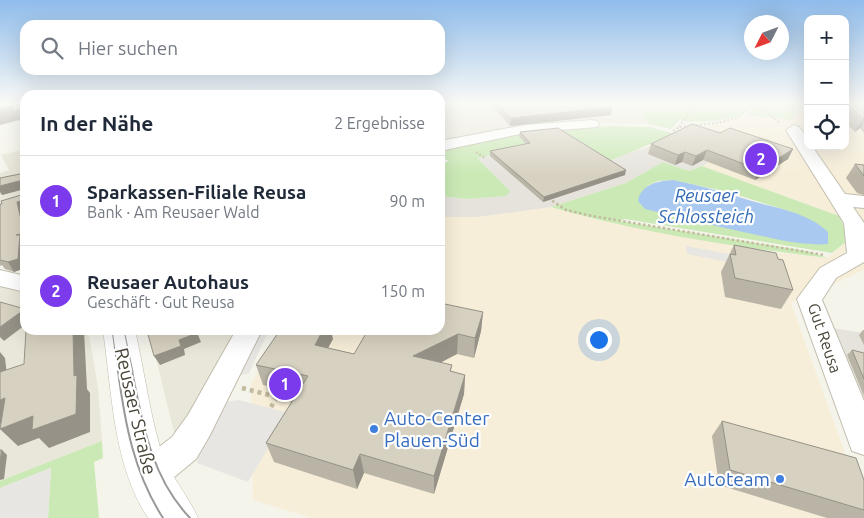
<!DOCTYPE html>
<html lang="de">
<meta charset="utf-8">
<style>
:root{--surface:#fff;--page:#f6f6f7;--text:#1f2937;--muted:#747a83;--line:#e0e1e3;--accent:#7c3aed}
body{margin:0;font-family:Ubuntu,sans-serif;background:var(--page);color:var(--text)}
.controls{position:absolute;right:15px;top:15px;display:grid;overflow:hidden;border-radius:10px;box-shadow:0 5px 20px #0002}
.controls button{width:45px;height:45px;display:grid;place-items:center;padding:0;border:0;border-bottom:1px solid var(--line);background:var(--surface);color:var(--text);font:25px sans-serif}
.compass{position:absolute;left:744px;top:15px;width:45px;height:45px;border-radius:50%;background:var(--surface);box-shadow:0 5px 20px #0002;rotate:228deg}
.you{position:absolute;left:598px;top:339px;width:18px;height:18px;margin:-12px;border:4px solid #fff;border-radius:50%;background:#1a73e8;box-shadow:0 0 0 8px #1a73e833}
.badge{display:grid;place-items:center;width:32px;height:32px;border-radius:50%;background:var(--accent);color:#fff;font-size:16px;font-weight:700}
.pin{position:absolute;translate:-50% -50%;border:2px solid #fff;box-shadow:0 1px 5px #0006}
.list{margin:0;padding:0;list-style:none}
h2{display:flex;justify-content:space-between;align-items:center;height:65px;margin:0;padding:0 20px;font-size:21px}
h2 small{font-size:16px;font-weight:400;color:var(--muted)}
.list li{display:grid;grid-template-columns:32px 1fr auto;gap:15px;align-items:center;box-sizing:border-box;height:90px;padding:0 20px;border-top:1px solid var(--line)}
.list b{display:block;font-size:19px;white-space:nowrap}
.list p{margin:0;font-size:16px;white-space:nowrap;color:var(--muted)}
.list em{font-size:16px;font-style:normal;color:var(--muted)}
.icon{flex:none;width:28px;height:28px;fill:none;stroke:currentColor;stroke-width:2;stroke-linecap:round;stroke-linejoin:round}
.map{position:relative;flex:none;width:864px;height:518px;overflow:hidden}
.search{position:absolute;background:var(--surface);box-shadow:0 5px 20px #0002;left:20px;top:20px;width:425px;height:55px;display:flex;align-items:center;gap:12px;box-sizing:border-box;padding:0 18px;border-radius:15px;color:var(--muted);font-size:19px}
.panel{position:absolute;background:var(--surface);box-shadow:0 5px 20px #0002;left:20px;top:90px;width:425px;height:245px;border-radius:15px}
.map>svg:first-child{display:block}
</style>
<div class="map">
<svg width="864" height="518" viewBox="0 0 864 518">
<rect width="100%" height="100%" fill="#f5f4eb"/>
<!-- residential -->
<path fill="#e9e7d9" d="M440 103H635L649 124 597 123 440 144Z
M25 149V195L0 202V173L9 170 1 155Z
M0 285 25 292V330H88L98 387 102 441 0 481Z
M149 330H215L234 333 235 336 185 430 174 432Z"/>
<!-- commercial -->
<path fill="#f6eed8" d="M794 103H808V146H845V103H864V270L791 303 864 506V518H312L253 500 251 384 281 330H440V217H478L551 207 590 218 750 249 828 258 849 239 839 216 702 166 747 141 706 127 748 115 792 120 797 107Z"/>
<!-- industrial -->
<path fill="#e5e3dc" d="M706 127 748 141 702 166 689 171 663 162 626 183 551 207 478 217H440V196L468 199 505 196 510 191 477 158 569 138 610 161 627 153 648 147 681 131H693Z
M826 327 864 333V412Z"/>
<!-- green -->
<path fill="#cae9b5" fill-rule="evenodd" d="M635 103H753C746 122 696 124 679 120L671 129 649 124Z
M758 103H794L797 107 792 120 748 115Z
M611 126 650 127 675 134 609 161 569 138 477 158 510 191 506 196 468 199 440 196V165L449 161 440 156V152L458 146 514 135 526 137 542 130Z
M663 162 689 171 702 166 839 216 849 239 832 253 625 219 619 221 807 251 828 258C735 247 641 233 551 207L626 183ZM673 180 728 192 792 212 647 186 658 181Z
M102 441 103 458 94 462 99 518H48L51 468 0 488V481Z"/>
<!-- parking -->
<path fill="#e7e6e2" d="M686 246 761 260 764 269 687 254Z
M262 330H269L249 373 232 378Z
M239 400 289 413 248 482 197 463 204 430 223 402Z
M51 468 48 518H0V488Z"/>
<!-- water -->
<path fill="#a9c9f0" d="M673 180C698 185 721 191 745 199 773 208 806 211 828 232V244C804 246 780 240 757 235 719 227 682 218 645 209L638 201C641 184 658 181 673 180Z"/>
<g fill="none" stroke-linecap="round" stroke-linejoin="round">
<!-- minor casing -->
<g stroke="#c1bdae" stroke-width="2">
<path id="minor" d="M592 120 597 121 599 124 597 127 525 133 440 151V141L525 125Z
M794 125 799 127 808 139V146H812L845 194 864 196V208L853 207 864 223V262L836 278 822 300 864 401V455L852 451 848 440 797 299 820 268 847 253 844 223 786 130Z
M0 270 25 276V292L0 286Z
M236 330H262L210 435 196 459 161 488 149 493 137 488 131 476 137 464 172 437 188 415Z"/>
</g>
<!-- tertiary casing -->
<g stroke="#c1bdae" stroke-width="1">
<path id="tertiary" d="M103 330H135C144 369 149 409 160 447 168 474 187 493 198 518H148C113 465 112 392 103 330Z"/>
</g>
<!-- path-far2 -->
<path stroke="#c3bb9f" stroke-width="2" stroke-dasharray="2 2" stroke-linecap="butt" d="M755 104 780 123
M679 127 696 103
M673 131 679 127C708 123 735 126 756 103
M476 152 486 159"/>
<!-- path-far1 -->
<path stroke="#c3bb9f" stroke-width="2.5" stroke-dasharray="2.5 2.5" stroke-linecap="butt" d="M548 198 566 210 592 216 824 255"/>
<!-- path -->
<path stroke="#c3bb9f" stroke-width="4.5" stroke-dasharray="4 4" stroke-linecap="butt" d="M242 388 277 397 281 389
M271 407 277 397 293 400"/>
<!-- minor -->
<use href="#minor" fill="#fff" fill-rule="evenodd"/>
<!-- tertiary -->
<use href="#tertiary" fill="#fff" fill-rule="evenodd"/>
<!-- tram-far1 -->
<path stroke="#999" stroke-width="1" d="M112 330 118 372
M124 330 133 372"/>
<!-- tram -->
<path stroke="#999" stroke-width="2" d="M118 371C125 424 134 473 163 518
M132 371C143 425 151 477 190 518"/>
</g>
<!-- wall -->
<path fill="#b9b4a6" d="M489 103H608L611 115 510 126Z
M845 103H864V133L860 128 855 132 845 122Z
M520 132 625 175 543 202 490 156V151L526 144 519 136Z
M720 133 793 149 788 159 755 180 703 160 692 166 682 162 675 165 648 154 651 144Z
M855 164 864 165V195L857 193 846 178Z
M25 173V211H23L25 222V268L14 272 5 269 2 265 0 266V204H2L21 195V190L2 195Z
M734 245 778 259 793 290 781 309 725 297 721 272Z
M483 312 481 331 474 358 457 354 440 363 452 365 451 371 465 375 464 394 434 494 364 473 357 489 274 462 266 443 298 392 263 385 256 365 333 339 328 348 354 354Z
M863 330H864V345L859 335Z
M852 350 864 353V396L847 355Z
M722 421 864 480V518H827L719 485 712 436Z"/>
<!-- shaded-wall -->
<path fill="#969287" d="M12 106 25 108V124L22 125 19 120 0 125V109Z
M612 107 611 115 510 126 511 118Z
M864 118V121L860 128 855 132Z
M793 149 788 159 755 180 760 170Z
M707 150 703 160 692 166 696 156Z
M685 152 682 162 675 165 678 155Z
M626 170 625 175 543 202 544 197Z
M19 181 24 189 2 195 0 192V186Z
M25 200V211H23L25 222V268L14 272 8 262 17 202Z
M25 309V325L4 341 0 337V327Z
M483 312 481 331 474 358 475 338Z
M73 330H84L87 389 90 393V432L49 448 39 438 18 446 0 429 33 416 74 376Z
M196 330 201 342 184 349 185 355 160 365 154 356Z
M323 330H331L333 339 319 364 315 345Z
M458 334 457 354 414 376 413 356Z
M0 352 5 358 9 393 0 383Z
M465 375 464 394 434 494V476Z
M5 398 21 416 0 424V400Z
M2 450 7 455 4 479 0 480V461Z
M360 454 364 473 357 489 353 470Z"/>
<!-- building -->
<path fill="#d7d1c1" stroke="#969287" d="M0 103H25V108L14 111 12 106 0 109Z
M496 103H608L612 107 511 118Z
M847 103H864V118L863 119Z
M692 124 720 133 730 128 793 149 760 170 707 150 696 156 685 152 678 155 651 144Z
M558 128 626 170 544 197 490 151 530 143 520 132Z
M855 164 864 165V176Z
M25 173V200L17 202 24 233 16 235H20L18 259 8 262 0 260V204H2L1 201 21 195 22 182 19 181 0 186V178Z
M734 245 776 253 778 259 783 260 793 290 735 278 730 254 736 255Z
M0 302 25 309 0 327Z
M440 303 483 312 475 338 458 334 413 356 452 365 450 371 465 375 434 476 360 454 353 470 266 443 308 376 256 365 280 330H323L315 345 354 354 368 330H440Z
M26 330H73L74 376 77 375 76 414 32 430 33 416 0 429 5 398 0 400V372L24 364Z
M149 330H195L197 333 179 340 181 346 154 356 147 331Z
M852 350 864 353V379Z
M722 421 856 458 864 480V510L730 470Z
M0 450H2L0 461Z"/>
<!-- sky -->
<linearGradient id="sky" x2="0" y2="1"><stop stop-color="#8fbceb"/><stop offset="0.59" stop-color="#fafaf6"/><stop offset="1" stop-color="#fafaf6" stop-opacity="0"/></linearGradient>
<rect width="864" height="175" fill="url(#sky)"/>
<!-- markers -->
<g fill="#3f7fe0" stroke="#fff" stroke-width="2">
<circle cx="374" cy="429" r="5"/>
<circle cx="780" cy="479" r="5"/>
</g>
<g text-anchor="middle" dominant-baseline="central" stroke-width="4.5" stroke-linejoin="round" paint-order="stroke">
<!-- street labels -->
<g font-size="16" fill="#4a4639" stroke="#fff">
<text transform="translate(825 338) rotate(71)">Gut Reusa</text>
</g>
<!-- water labels -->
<g font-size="18" font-style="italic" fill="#326bb6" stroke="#fff">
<text x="706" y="195">Reusaer<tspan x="706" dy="21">Schlossteich</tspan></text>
</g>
<!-- near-street labels -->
<g font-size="19" fill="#4a4639" stroke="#fff">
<text transform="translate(136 411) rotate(77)">Reusaer Straße</text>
</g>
<!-- near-shop labels -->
<g font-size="19" fill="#366cbe" stroke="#fff" text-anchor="start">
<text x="384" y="418">Auto-Center<tspan x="384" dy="22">Plauen-Süd</tspan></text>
<text x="770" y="479" text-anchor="end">Autoteam</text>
</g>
</g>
</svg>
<div class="controls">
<button>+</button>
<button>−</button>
<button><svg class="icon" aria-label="locate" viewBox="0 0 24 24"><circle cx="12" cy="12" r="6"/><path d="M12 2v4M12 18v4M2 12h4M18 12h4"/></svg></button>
</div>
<svg class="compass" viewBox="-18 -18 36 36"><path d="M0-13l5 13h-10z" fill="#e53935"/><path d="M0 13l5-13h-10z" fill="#747a83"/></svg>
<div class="you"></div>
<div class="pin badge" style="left:285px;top:384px">1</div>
<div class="pin badge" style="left:761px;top:159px">2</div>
<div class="search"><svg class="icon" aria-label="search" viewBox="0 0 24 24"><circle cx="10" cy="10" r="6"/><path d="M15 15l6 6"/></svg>Hier suchen</div>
<section class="panel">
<h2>In der Nähe<small>2 Ergebnisse</small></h2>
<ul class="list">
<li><span class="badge">1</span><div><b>Sparkassen-Filiale Reusa</b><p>Bank · Am Reusaer Wald</p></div><em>90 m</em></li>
<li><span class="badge">2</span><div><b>Reusaer Autohaus</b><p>Geschäft · Gut Reusa</p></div><em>150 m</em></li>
</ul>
</section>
</div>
